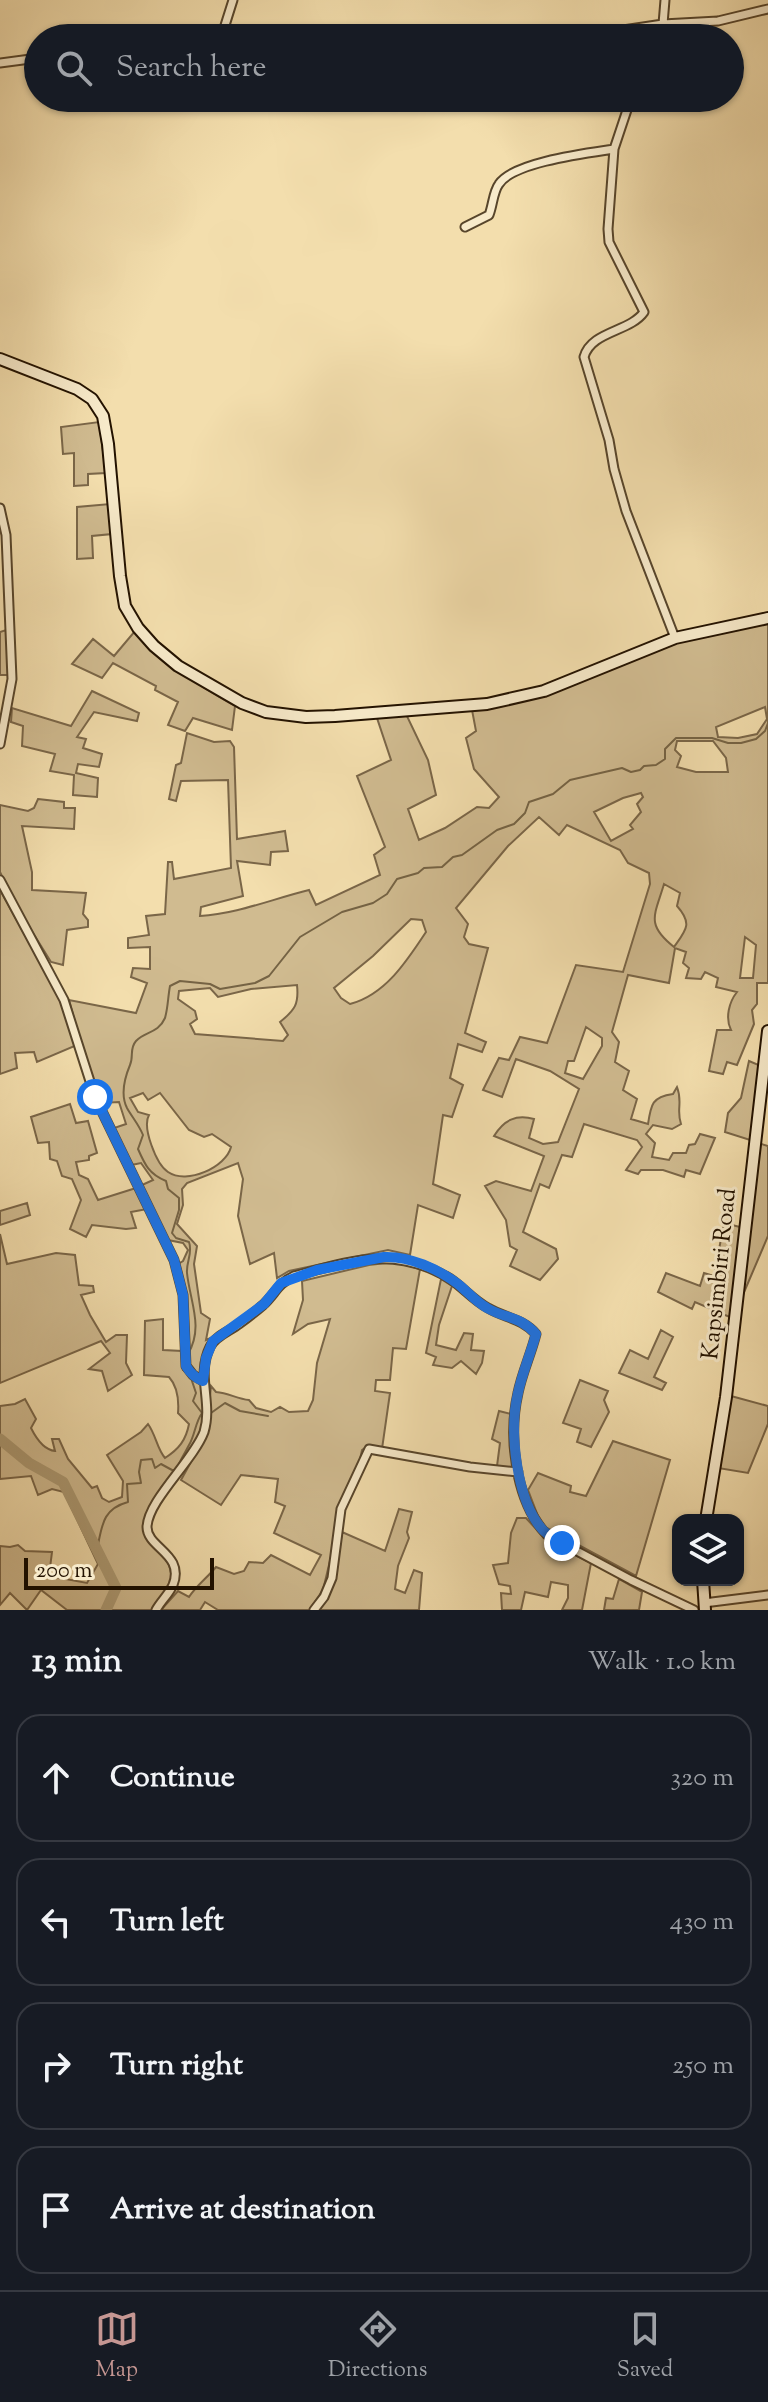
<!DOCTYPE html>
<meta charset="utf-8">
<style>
:root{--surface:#171b24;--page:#242831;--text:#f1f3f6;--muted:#9ea1a6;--line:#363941;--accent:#c59692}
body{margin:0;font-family:"Sorts Mill Goudy",serif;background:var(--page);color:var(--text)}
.controls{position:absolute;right:24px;bottom:24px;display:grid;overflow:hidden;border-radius:16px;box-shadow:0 2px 6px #0004}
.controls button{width:72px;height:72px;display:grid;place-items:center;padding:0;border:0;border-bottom:2px solid var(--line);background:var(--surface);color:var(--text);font:40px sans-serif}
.scale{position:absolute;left:24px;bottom:20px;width:190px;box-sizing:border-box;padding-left:8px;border:4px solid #231200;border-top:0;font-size:22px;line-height:28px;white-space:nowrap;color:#231200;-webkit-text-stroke:6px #f7eaca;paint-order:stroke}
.stop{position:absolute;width:24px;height:24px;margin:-18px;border:6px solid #1a73e8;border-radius:50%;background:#fff}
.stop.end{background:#1a73e8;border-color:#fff;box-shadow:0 2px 8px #0008}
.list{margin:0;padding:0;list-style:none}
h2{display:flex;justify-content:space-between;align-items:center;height:104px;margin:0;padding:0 32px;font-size:34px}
h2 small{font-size:26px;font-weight:400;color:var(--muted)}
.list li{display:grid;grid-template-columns:52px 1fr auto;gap:24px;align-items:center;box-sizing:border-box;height:128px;margin:0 16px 16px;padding:0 16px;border:2px solid var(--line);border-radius:24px}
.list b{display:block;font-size:30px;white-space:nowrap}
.list em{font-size:26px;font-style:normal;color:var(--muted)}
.icon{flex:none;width:44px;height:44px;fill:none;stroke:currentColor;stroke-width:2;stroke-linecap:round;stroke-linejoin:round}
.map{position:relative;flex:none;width:768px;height:1610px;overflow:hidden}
.search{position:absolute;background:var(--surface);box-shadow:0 2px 6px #0004;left:24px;right:24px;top:24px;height:88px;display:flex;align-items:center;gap:20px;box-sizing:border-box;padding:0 28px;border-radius:44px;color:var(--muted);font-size:30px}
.sheet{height:680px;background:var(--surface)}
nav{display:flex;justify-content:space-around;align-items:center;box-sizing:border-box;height:112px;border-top:2px solid var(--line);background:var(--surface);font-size:22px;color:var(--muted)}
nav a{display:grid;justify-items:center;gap:4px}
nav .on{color:var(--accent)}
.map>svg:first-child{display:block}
</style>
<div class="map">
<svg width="768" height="1610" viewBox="0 0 768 1610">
<rect width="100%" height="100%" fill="#f3dead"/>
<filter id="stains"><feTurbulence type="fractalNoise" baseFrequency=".0025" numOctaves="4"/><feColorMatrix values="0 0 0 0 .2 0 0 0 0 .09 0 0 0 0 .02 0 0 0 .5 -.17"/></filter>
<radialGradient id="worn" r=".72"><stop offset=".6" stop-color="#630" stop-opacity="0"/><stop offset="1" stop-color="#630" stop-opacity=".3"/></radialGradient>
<!-- green -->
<path fill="#d0bb90" stroke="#7a6648" stroke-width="2" fill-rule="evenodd" d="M99 422 106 473 88 474V485L74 486V453L63 454 61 427Z
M110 504 112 534 92 536 93 558 77 559V507Z
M768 623V983H757V1004L752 1010 754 1024 737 1065 727 1062 723 1074 709 1071 717 1030H731C725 1018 729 1002 737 992L716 987 718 978 705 972 701 979 686 978 689 968 683 963 686 952 675 948 669 983 628 975 612 1032 619 1042 615 1062 629 1071 623 1090 637 1099 631 1119 648 1124C651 1104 652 1097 673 1094L677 1087C683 1102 676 1110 681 1124L672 1129 653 1125 646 1134 655 1143 652 1157 669 1160 673 1153H686L689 1145 695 1144 700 1134 715 1138 700 1174 686 1170 684 1177 663 1170H641L638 1174 626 1170 642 1147 637 1140 584 1124 572 1157 562 1155 549 1188 540 1184 523 1232 556 1249 558 1259 540 1280 510 1266 517 1250 510 1246 506 1220 485 1186 496 1181 531 1191 544 1156 494 1136C504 1120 516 1114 534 1119L529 1138 543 1144 558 1142 579 1089 550 1071 516 1059 502 1097 483 1090 499 1058 509 1060 520 1037 547 1043 576 965 623 972 650 884 649 873 628 863 620 850 567 825 559 835 539 817 508 846 456 908 468 924 464 937 469 944 488 948 465 1033 486 1042 482 1052 458 1044 450 1078 463 1085 452 1117 443 1115 433 1184 460 1195 453 1218 418 1205 410 1255 388 1250 289 1271 277 1278 274 1253 250 1264 238 1216 243 1179 238 1163 187 1183 182 1189 183 1205 177 1224 197 1246 194 1264 201 1313 210 1319 206 1340 213 1337 205 1350 202 1377 195 1374 189 1364 187 1313 178 1264 183 1261 188 1250 183 1243 168 1240 142 1185 153 1180 141 1163 131 1165 114 1128 126 1124 119 1102 101 1103 90 1077 69 1000 136 1013 147 983 131 977 133 968 150 969V947L128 948V938L149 935 146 916 165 914 168 862H172L174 879 231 868 228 780 181 781 176 801 169 799 176 765 181 763 187 733 214 742 230 741 234 747 237 839 285 831 288 851 271 852 270 865 237 861 243 896 201 907 200 916C237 914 272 899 309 890L316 905 380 875 374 855 385 847 357 776 391 760 377 718 406 714 428 760 436 795 408 809 419 840 445 828 477 807 489 808 499 797 474 769 466 738 476 731 472 710 675 642ZM765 707 767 719 757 734 738 738 718 737 716 727ZM677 741H713L726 758 728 772H696L677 767 681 756 675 750ZM641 793 643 797 637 804 641 812 630 825 633 829 611 841 594 812 623 798ZM664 884 680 893 677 906C693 924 686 930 674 947 645 924 655 915 664 884ZM411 919 422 920 426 932C407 961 385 995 350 1004L341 998 334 988 373 956ZM745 937 756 945 753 978H740ZM297 985C299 1004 295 1010 280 1022L288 1035 283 1041 195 1034 190 1024 197 1019 195 1011 178 999 179 991 210 988 218 997 251 989ZM586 1027 602 1038V1046L583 1079 565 1073 568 1061H574ZM143 1093 148 1100 160 1093 189 1130 204 1137 212 1134 231 1147C226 1167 187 1185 168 1172 156 1164 142 1127 149 1115L138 1112 130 1098Z
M6 630 9 675H0V632Z
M135 631C164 664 197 684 235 706L232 730 193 718 185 731 168 725 178 702 155 690 156 686 113 663 102 678 72 664 93 639 114 656Z
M92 691 139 713 137 721 94 712 77 737 86 739 83 748 102 754 99 767 78 764 76 773 98 778 97 797 73 795 74 775 50 771 55 754 22 746 23 726 11 722 12 708 71 726Z
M38 799 64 802V808H75L74 829 22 826 32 872V890L86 893 83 914 88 920V927L67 930 63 965 51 962 15 904 0 872V805L28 811 34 808Z
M0 890 58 995 77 1045 37 1062 34 1052 15 1053 17 1068 0 1074Z
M749 1061 761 1066 750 1140 725 1132 728 1113 741 1098Z
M70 1104 76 1123 88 1121 97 1153 89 1156V1160L76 1162 79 1175 88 1179 98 1200 136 1188 147 1209 131 1212 136 1228 126 1229 92 1225 86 1237 70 1229 81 1200 72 1179 62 1176 57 1161 50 1159 49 1142 38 1143 31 1117Z
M758 1143 768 1146V1236L742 1297Z
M27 1203 30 1215 0 1225V1211Z
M724 1223 740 1227 732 1318 695 1302 692 1309 658 1292 666 1273 700 1286 704 1273 714 1276Z
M0 1234 7 1264 56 1253 75 1255 79 1285 93 1286 94 1292 81 1295 90 1315 106 1342 116 1335H127L126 1363 132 1375 108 1391 102 1371 89 1369 110 1353 101 1341 0 1383Z
M395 1262 420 1269 406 1349 393 1348 390 1380H376L375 1391 390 1393 382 1449 366 1447 362 1450 359 1464 338 1507 334 1544 323 1590 309 1610H218L205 1602 200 1610H161L178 1591 189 1597C197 1585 207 1578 216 1567L234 1574 244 1571 249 1562 263 1563 271 1555 310 1575 321 1555 274 1533 285 1506 275 1502 278 1479 241 1475 221 1505 181 1480 206 1435 211 1386 216 1392C229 1393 237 1399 249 1400L256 1408 271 1412 280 1407 289 1412 308 1411 313 1400 317 1363 330 1319 308 1324 293 1334 303 1300 302 1281 369 1265Z
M441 1279 452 1286 439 1325 436 1345 456 1350 464 1333 473 1334 471 1350 484 1351 482 1363 476 1374 461 1361 452 1368 433 1365 436 1357 426 1353Z
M163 1319V1350L182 1351 183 1370 201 1383C204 1400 206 1415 201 1431 192 1461 156 1489 146 1520 139 1540 174 1554 171 1579 170 1591 158 1600 153 1610H67L41 1590 27 1610 10 1593 0 1605V1546L10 1547 18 1545 25 1551 52 1552 49 1576 87 1583 98 1564 64 1492 52 1489 38 1495 31 1476 0 1479V1406L15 1404 25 1399 36 1419 31 1428C36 1438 44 1450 55 1451L52 1439H59L68 1459 92 1488 97 1486 102 1498 109 1502 122 1497 123 1481 107 1455 141 1432 148 1424C156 1435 157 1449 165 1458 179 1449 186 1440 189 1424L178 1413C179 1400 178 1387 169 1377L144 1375 145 1321Z
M661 1330 673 1337 654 1377 666 1383 662 1390 619 1373 630 1350 648 1359Z
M580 1380 608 1391 604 1400 609 1412 591 1447 577 1442 581 1429 563 1423Z
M731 1396 768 1406V1424L748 1473 718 1468Z
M499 1411 511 1414 514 1469 497 1466 500 1443 492 1439Z
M613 1441 670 1460 636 1576 545 1527 538 1516 528 1490 538 1473 571 1486 570 1492 586 1496Z
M399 1509 412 1512 407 1532 409 1538 398 1566 395 1589 405 1593 414 1570 422 1573 419 1610H318C336 1586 338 1561 342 1532L385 1551Z
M517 1518H526L546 1540 591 1563 582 1610H562L568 1598V1585L551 1582 548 1597 525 1592 521 1610H502L501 1593 511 1594 510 1586 499 1584 493 1565 508 1563 511 1533Z
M619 1579 642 1592 639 1610H604L606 1598 613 1599Z"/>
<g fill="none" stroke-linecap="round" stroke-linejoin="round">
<!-- stream -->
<path stroke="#756344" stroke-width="2" d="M188 1354C204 1327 190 1302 187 1273 186 1262 193 1253 189 1242L176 1238 172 1233 179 1210V1198L168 1189 166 1181C149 1174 145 1165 138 1149L143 1135C139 1125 132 1117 127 1108 120 1094 125 1077 130 1065 134 1056 129 1049 136 1041 145 1031 158 1034 165 1018 168 1008 168 996 170 986L180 981 210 984 220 989 255 983 269 976 300 937 342 912 373 903 387 894 397 879 418 873 424 868 442 867 453 857 462 855 497 830 514 824 525 813 529 802 553 794 570 780 622 768 631 772 640 770 644 766 656 765 665 759V749L676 738H712L728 743H741L756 739 765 731 768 723
M211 1413 225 1403 240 1411 268 1416
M97 1550C102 1526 102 1509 128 1502L127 1484 141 1483 139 1472 141 1460 152 1459 155 1468 161 1464 172 1470H177C180 1459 184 1455 189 1445 195 1435 195 1423 202 1413L193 1401 196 1393 191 1378"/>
<!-- river -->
<path stroke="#ac9972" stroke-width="11" d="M0 1439 29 1463 63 1482 116 1588 106 1610"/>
<!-- street casing -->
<g stroke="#57452b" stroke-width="11">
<path id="street" d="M663 24 665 0
M221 38 233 0
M570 38 663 24 718 21 768 9
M0 63 38 58
M631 98 614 149 608 229 609 242 644 312C630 332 591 331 584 357L609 440 614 469 626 511 675 638
M465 227 489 215C493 205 493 192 499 184 513 162 588 153 614 149
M0 508 6 535 12 679 0 744
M0 880 64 1000 95 1097 174 1260 183 1295 186 1366 193 1375 203 1381
M704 1603 768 1595
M156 1610C161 1601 169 1594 173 1585 185 1554 147 1548 147 1527 148 1500 193 1461 204 1432 213 1403 196 1375 210 1347 215 1336 230 1331 239 1324 247 1318 255 1312 263 1305 276 1293 277 1284 294 1276 351 1261 394 1245 449 1278 463 1287 473 1300 488 1308 505 1318 522 1318 536 1334 531 1354 522 1373 518 1393 508 1437 515 1501 547 1535L631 1580 694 1610
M314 1610 324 1597 332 1578 341 1509 369 1449 470 1467 518 1472"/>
</g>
<!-- secondary casing -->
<g stroke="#231200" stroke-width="14">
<path id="secondary" d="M0 359 77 389 92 399 103 416 108 444 120 576 125 606 138 628 154 646 178 666 242 703 266 712 306 717 335 716 487 704 544 691 675 638 768 618
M706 1520 726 1397 768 1031
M703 1580 705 1610"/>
</g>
<!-- street -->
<use href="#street" stroke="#f7eaca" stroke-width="7"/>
<!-- secondary -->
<use href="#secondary" stroke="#f7eaca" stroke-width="10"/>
</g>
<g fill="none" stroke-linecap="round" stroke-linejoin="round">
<!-- route -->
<path stroke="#1a73e8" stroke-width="10" d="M95 1097 174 1260 183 1295 186 1366C190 1373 195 1378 203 1381L206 1358 213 1341 264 1304 281 1283 317 1270 384 1257C410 1256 438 1269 458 1284 468 1292 476 1302 487 1308 506 1319 520 1316 536 1334 531 1353 522 1373 518 1393 509 1430 516 1499 542 1529 547 1535 555 1539 562 1543"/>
</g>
<g text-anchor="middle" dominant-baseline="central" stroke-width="6" stroke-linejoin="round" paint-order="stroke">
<!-- street labels -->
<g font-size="24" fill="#231200" stroke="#f7eaca">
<text transform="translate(720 1274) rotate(-84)">Kapsimbiri Road</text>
</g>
</g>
<rect width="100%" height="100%" filter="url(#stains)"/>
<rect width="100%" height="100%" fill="url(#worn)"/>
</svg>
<div class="controls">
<button><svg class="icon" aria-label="layers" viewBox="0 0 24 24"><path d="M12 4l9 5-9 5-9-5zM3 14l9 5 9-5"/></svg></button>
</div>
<div class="scale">200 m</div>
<div class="stop" style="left:95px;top:1097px"></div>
<div class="stop end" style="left:562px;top:1543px"></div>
<div class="search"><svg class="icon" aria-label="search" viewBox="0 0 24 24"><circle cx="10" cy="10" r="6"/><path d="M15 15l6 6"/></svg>Search here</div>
</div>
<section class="sheet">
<h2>13 min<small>Walk · 1.0 km</small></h2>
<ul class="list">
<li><svg class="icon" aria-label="ahead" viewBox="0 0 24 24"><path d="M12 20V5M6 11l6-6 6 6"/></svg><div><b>Continue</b></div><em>320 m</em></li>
<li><svg class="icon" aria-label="left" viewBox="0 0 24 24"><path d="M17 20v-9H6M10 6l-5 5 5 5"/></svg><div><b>Turn left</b></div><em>430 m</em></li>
<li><svg class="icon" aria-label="right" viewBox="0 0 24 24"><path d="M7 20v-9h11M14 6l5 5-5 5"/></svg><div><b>Turn right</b></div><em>250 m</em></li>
<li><svg class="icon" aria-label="arrive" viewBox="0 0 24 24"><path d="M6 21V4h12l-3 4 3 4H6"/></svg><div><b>Arrive at destination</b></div></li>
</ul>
</section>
<nav>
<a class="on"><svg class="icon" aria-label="map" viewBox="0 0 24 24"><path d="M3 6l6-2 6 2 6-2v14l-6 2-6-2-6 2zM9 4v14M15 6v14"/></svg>Map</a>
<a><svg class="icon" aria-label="directions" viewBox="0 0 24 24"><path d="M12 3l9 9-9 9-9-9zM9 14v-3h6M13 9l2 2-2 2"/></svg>Directions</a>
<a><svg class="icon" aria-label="saved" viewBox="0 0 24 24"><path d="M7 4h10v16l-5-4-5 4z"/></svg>Saved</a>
</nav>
